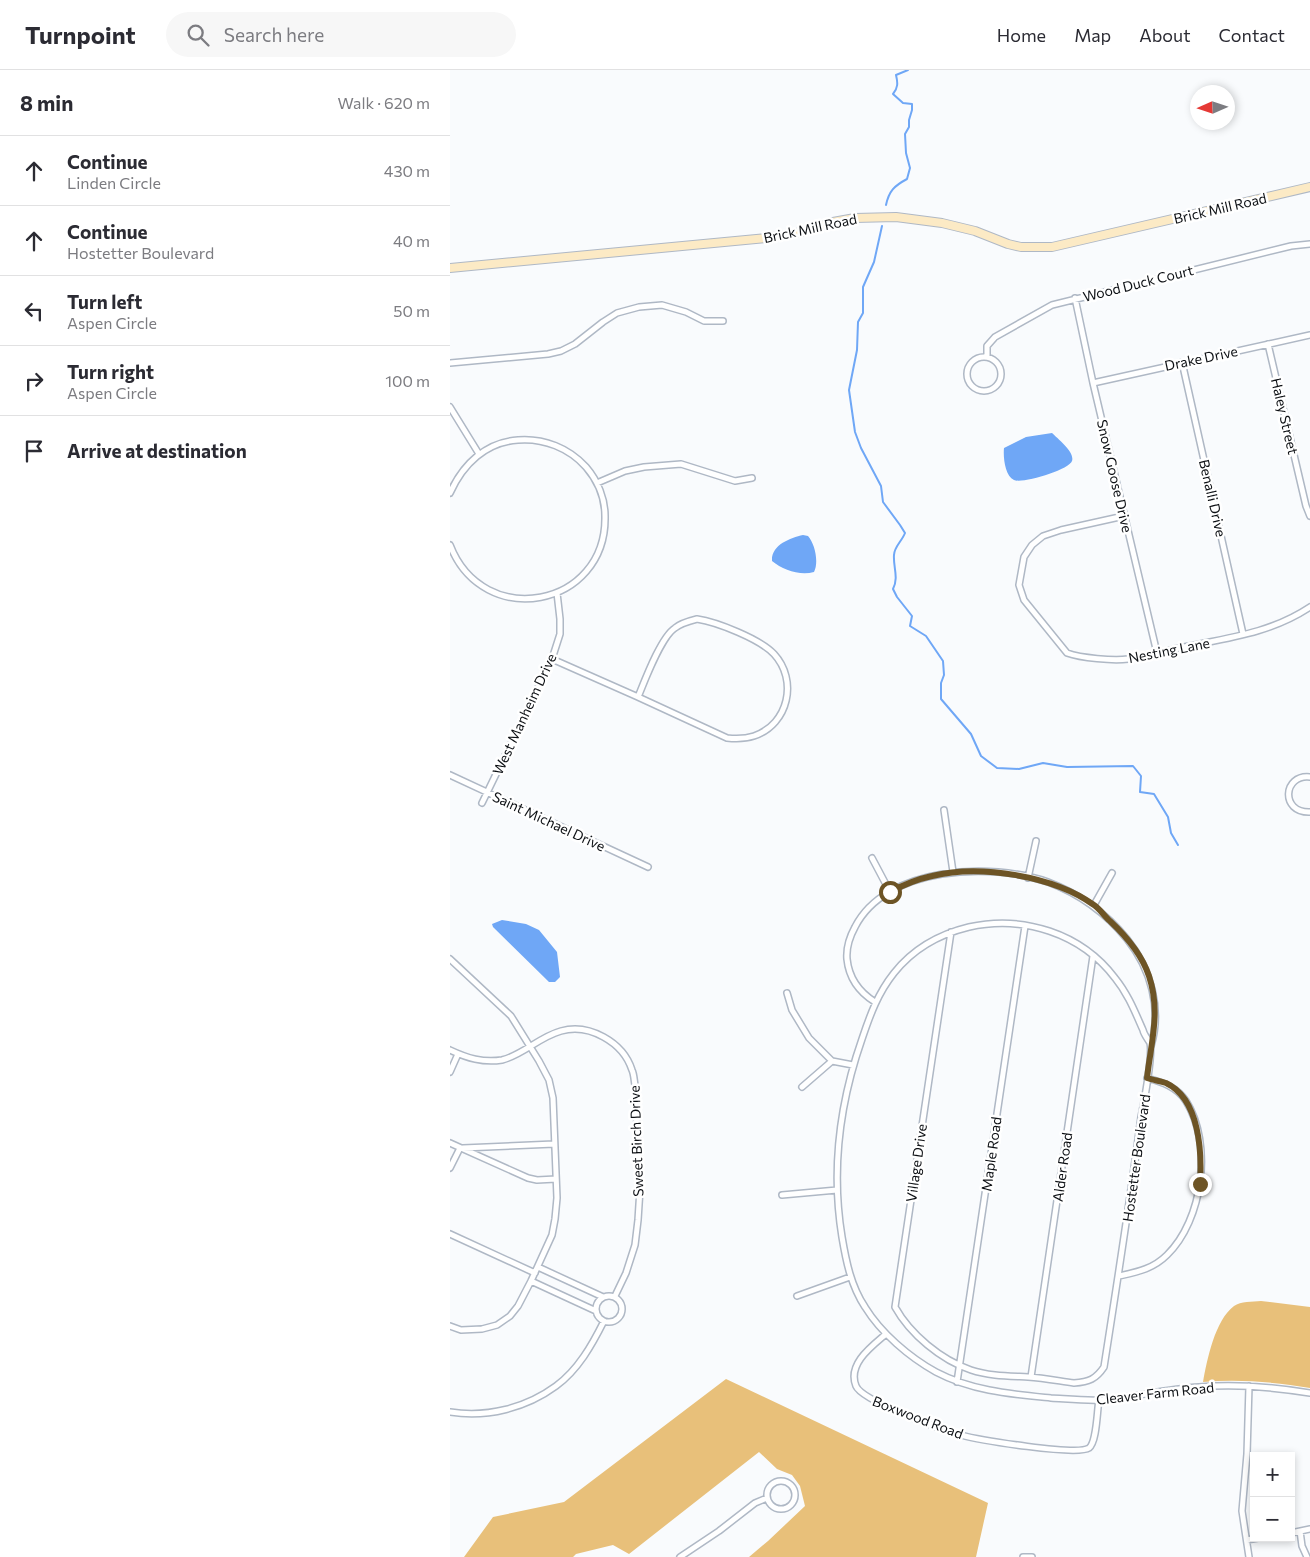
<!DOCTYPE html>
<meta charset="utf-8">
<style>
:root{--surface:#fff;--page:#f7f7f7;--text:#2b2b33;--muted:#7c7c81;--line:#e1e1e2}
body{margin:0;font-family:Commissioner,sans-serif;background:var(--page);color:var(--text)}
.controls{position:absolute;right:15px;bottom:15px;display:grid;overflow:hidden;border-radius:0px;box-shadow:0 2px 8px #0003}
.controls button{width:45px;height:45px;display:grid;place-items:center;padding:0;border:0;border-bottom:1px solid var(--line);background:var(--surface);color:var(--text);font:25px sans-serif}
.compass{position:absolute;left:740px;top:15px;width:45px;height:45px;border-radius:50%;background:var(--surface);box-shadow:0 2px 8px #0003;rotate:267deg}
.stop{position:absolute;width:15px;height:15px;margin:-11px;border:4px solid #6d5425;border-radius:50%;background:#fff}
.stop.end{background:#6d5425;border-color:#fff;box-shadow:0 1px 5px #0008}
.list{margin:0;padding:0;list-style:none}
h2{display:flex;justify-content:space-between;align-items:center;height:65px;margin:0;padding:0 20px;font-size:21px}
h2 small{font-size:16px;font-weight:400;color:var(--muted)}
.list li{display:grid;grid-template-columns:32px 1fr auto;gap:15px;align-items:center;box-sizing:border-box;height:70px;padding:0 20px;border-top:1px solid var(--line)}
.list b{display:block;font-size:19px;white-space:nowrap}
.list p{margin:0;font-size:16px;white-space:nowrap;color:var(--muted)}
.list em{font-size:16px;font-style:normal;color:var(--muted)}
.icon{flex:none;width:28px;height:28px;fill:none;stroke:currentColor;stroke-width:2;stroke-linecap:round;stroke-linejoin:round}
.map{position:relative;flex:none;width:860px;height:1487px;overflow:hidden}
header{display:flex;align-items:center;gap:30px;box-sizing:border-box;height:70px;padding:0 25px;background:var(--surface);border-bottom:1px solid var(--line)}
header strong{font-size:24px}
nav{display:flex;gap:28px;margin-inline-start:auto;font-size:18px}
.search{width:350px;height:45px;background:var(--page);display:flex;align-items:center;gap:12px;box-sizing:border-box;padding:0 18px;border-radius:28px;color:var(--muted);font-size:19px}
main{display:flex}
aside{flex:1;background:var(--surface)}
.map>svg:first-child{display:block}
</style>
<header>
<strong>Turnpoint</strong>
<div class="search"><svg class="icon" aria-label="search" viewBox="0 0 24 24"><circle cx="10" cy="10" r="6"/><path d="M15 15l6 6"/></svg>Search here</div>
<nav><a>Home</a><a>Map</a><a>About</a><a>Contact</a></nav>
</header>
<main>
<aside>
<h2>8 min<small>Walk · 620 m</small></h2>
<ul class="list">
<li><svg class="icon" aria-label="ahead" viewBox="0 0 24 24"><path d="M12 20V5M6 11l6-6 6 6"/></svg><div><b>Continue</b><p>Linden Circle</p></div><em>430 m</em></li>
<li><svg class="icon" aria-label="ahead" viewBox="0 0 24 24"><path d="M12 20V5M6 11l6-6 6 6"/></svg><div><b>Continue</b><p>Hostetter Boulevard</p></div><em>40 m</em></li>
<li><svg class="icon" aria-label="left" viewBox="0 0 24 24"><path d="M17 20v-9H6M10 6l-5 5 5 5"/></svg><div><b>Turn left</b><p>Aspen Circle</p></div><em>50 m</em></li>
<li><svg class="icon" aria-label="right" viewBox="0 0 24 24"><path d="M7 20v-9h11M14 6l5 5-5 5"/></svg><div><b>Turn right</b><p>Aspen Circle</p></div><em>100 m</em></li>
<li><svg class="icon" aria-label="arrive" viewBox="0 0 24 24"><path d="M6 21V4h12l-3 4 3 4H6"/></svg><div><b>Arrive at destination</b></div></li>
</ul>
</aside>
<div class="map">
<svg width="860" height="1487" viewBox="0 0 860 1487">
<rect width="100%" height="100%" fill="#f9fbfd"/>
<!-- green -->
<path fill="#e8c07a" d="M811 1231 860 1237V1318C825 1312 789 1309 753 1312 757 1290 765 1250 784 1236 791 1231 802 1232 811 1231Z
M276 1309 538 1433 526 1487H299L318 1471 355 1436 350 1416 342 1405 327 1399 309 1382 179 1484 163 1475 126 1484 123 1487H14L43 1447 114 1432Z"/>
<!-- water -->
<path fill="#6fa7f6" d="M602 363C608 369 625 382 622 391 619 400 572 414 564 410 555 406 553 387 554 378L576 367Z
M353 465 358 466C365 474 369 492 364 502 350 506 333 500 322 491 321 475 340 468 353 465Z
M52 850 76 854 89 860 107 882 110 907 105 912H99L43 857 42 854Z"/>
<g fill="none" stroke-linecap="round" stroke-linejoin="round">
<!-- stream -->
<path stroke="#6fa7f6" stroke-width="2" d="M436 135C439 121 444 116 457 109L460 98 456 83 455 64 459 57V50L462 40V34L453 33 443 24C448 18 448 13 446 5L458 0
M432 156 424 192 413 217V243L408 252 407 280 399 320 405 362 411 378 431 416 433 432 450 455 455 463C452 471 444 477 444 485 443 497 449 507 443 519L447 527 462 546 460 556 476 566 493 591 494 605 491 613V629L521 664 531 686 547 698 569 699 593 693 617 697 683 696 691 706 690 722 704 724 718 747 721 763 728 775"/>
<!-- street casing -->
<g stroke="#afb8c5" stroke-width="8">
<path id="street" d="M625 228 643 313 707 583
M818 274 856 436 860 446
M517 304a17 17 0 1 1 34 0a17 17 0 1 1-34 0Z
M537 287V276L545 267 602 235 841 176 860 174
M732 292 793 564
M0 293 98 284 111 281 125 274 153 252 167 243 189 237 212 235 236 242 254 251H273
M643 313 860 265
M0 337 29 384
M147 413 175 401 194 397 231 394 285 411 302 408
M0 423C13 394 36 372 68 370 94 368 119 378 136 397 148 411 155 429 155 446 157 538 33 561 0 475
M674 446 611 460 593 466 582 475 574 487 569 515 574 530 617 583C631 588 663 591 678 589 696 587 715 581 734 577 778 568 821 563 860 537
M247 549C267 552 310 569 324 584 348 610 339 654 304 666 295 669 286 669 277 668L188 627C195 610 211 567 225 558 231 553 239 551 247 549Z
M102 589 188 627
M0 705 198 797
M860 707C833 704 830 743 860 742
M32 733 102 589 110 564V549L107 523
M494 740 503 802
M422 788 440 822
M578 808 586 771
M644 835 662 803
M501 862 445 1237C460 1264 491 1290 521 1300 539 1306 559 1306 578 1307 594 1308 609 1311 624 1313 639 1312 646 1309 654 1297 667 1214 680 1131 691 1047 694 1033 703 984 700 973 698 969 694 965 693 960 685 942 678 924 665 908 631 863 573 845 519 857 490 864 463 879 444 903 428 923 420 945 412 969 390 1032 381 1100 392 1167 396 1191 401 1216 415 1237 431 1263 459 1287 486 1302 522 1321 561 1324 601 1328 618 1329 636 1331 653 1330 685 1327 716 1319 749 1317 786 1314 823 1317 860 1323
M0 889 61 946 89 991 99 1010 103 1028 107 1128 105 1149 102 1165 81 1211 68 1236 60 1246 47 1255 32 1259 11 1260 0 1256
M337 923 342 940 359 968 382 991 403 995
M425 932C409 922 399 909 397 889 396 877 399 868 405 857 436 796 541 792 598 812 630 824 655 842 677 869 701 899 712 939 701 976
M0 980C17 988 33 993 52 990 73 985 89 967 111 961 139 953 173 972 182 1000 184 1004 184 1010 185 1015L190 1119 188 1150 185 1175 176 1203 165 1226
M0 1002 8 984
M352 1017 382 991
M0 1073 78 1108 87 1110 106 1109
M13 1078 104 1074
M0 1098 10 1078
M332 1125 387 1120
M0 1164 85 1203
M88 1197 153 1227
M669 1206C687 1202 703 1199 717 1185 753 1150 763 1074 736 1031 727 1017 712 1012 697 1008
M81 1211 146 1241
M146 1239a13 13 0 1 1 26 0a13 13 0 1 1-26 0Z
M347 1226 400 1207
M436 1264C422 1276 397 1294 406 1316 412 1331 493 1360 511 1365 529 1370 627 1386 639 1378 647 1372 647 1340 649 1330
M581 1307 643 886
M507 1312 575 856
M799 1316 797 1384 792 1441 799 1487
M0 1342C37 1348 76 1338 106 1316 128 1300 142 1275 154 1251
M317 1425a14 14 0 1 1 28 0a14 14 0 1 1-28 0Z
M850 1461 852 1476 857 1487
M841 1463 860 1459
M797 1470 808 1468
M230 1487 269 1461 305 1433 317 1428
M573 1487H582"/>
</g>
<!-- secondary casing -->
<g stroke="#afb8c5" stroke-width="10">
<path id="secondary" d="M0 198 317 168 352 162 383 152 405 148 446 147 492 153 525 161 558 174 571 177H602L860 117"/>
</g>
<!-- street -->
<use href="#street" stroke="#fff" stroke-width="5"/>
<!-- secondary -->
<use href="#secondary" stroke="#fceac5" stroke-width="8"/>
</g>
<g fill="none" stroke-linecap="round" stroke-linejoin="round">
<!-- route -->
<path stroke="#6d5425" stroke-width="6" d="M440 822C453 815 468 809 482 806 530 794 604 806 644 835 650 839 654 846 660 851 676 866 692 885 699 906 711 942 701 972 697 1008 703 1010 710 1011 716 1013 750 1029 752 1083 750 1114"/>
</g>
<g text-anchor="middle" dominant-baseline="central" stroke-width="5" stroke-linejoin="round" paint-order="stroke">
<!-- street labels -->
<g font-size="14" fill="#0d1014" stroke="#fff">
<text transform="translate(770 138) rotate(-13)">Brick Mill Road</text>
<text transform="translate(360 158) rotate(-12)">Brick Mill Road</text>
<text transform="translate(688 213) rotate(-14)">Wood Duck Court</text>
<text transform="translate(751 288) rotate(-12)">Drake Drive</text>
<text transform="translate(835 346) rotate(77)">Haley Street</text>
<text transform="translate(665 406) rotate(77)">Snow Goose Drive</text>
<text transform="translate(763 428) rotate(77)">Benalli Drive</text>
<text transform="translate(719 580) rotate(-11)">Nesting Lane</text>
<text transform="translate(74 644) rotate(-65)">West Manheim Drive</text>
<text transform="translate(99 751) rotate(25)">Saint Michael Drive</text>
<text transform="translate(186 1071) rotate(-92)">Sweet Birch Drive</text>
<text transform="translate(541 1084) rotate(-82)">Maple Road</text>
<text transform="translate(686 1088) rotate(-82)">Hostetter Boulevard</text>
<text transform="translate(466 1093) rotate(-82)">Village Drive</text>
<text transform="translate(612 1097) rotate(-82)">Alder Road</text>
<text transform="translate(705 1323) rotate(-6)">Cleaver Farm Road</text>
<text transform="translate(468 1347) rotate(21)">Boxwood Road</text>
</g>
</g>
</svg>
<div class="controls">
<button>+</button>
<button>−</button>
</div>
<svg class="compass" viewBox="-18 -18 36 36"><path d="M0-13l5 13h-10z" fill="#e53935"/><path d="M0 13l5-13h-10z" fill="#7c7c81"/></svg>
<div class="stop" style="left:440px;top:822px"></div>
<div class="stop end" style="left:750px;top:1114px"></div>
</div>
</main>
